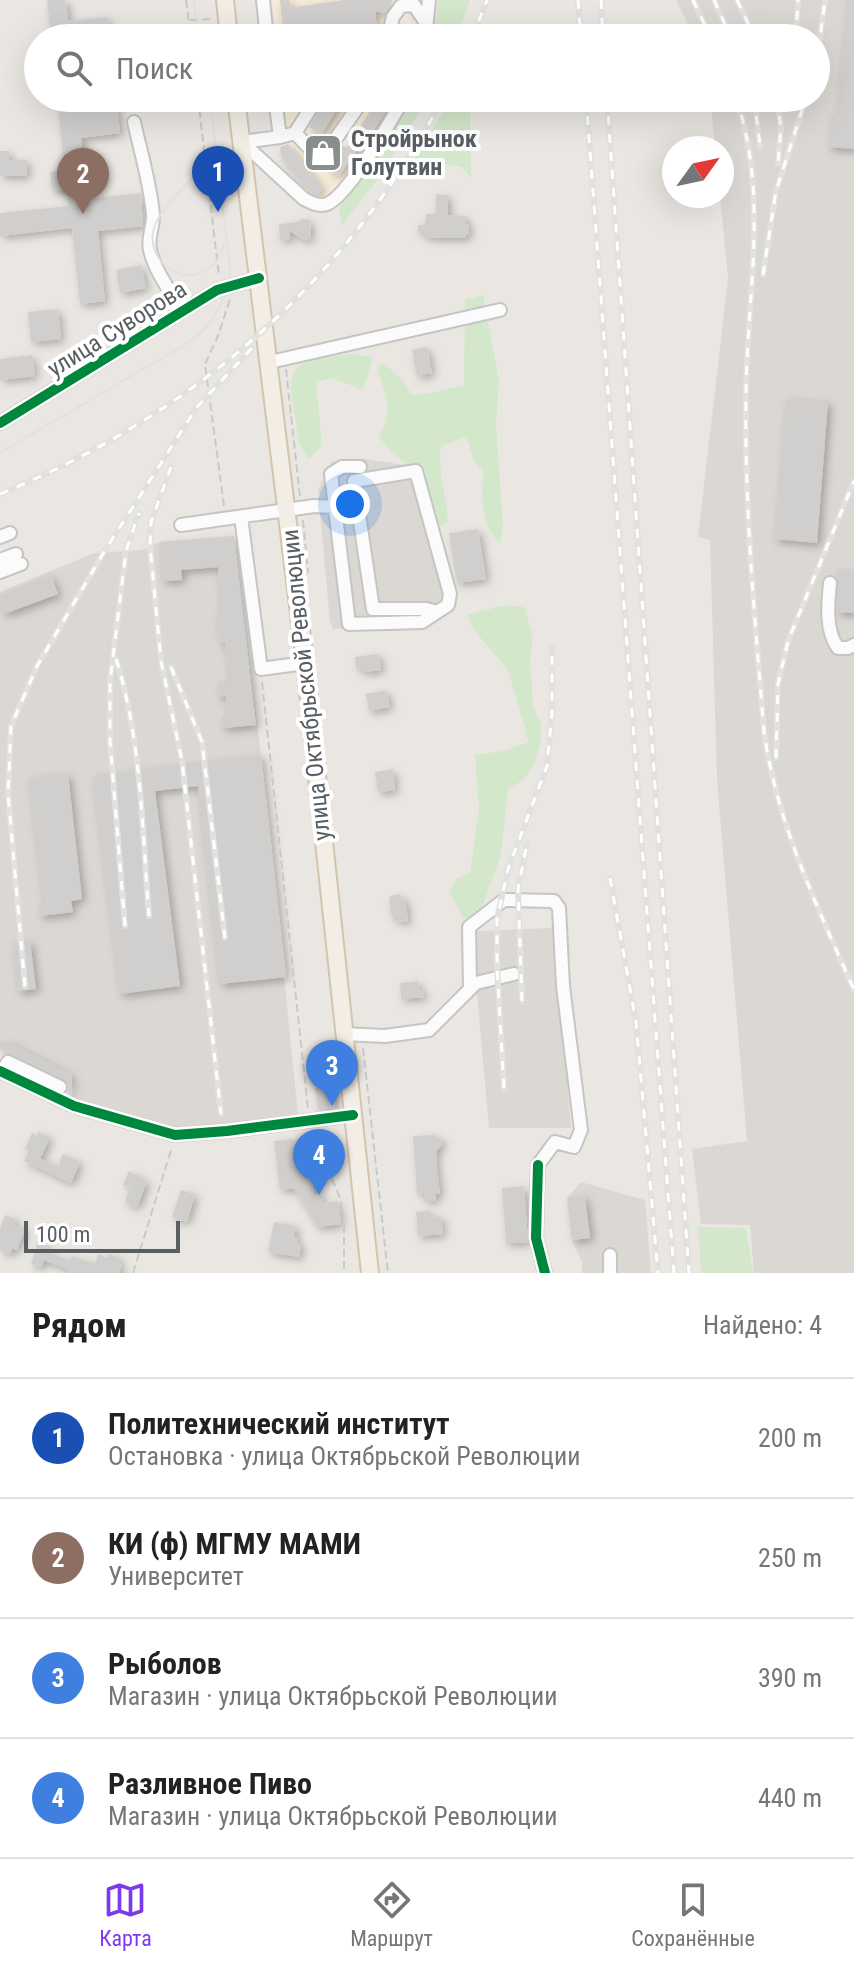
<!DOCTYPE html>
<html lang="ru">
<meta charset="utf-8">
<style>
:root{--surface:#fff;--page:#f6f6f6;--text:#222;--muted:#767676;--line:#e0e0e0;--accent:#7c3aed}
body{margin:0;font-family:"Roboto Condensed",sans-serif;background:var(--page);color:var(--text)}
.compass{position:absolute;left:662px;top:136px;width:72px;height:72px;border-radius:50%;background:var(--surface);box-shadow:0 8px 32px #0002;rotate:57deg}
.scale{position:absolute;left:24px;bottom:20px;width:156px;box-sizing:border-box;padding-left:8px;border:4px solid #585e62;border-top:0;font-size:22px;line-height:28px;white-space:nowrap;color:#585e62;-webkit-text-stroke:6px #fff;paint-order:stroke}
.you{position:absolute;left:350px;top:504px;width:28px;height:28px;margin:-20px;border:6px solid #fff;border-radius:50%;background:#1a73e8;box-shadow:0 0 0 12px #1a73e833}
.badge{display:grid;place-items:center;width:52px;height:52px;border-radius:50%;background:var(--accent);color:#fff;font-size:26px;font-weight:700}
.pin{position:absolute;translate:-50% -66px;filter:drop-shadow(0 2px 4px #0008)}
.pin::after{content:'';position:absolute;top:42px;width:28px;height:24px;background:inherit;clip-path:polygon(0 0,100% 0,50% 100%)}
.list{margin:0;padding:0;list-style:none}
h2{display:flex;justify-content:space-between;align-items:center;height:104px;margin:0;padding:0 32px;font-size:34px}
h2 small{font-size:26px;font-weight:400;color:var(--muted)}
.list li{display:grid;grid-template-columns:52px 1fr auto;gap:24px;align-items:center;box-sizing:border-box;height:120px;padding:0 32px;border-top:2px solid var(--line)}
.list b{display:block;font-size:30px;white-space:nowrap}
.list p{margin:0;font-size:26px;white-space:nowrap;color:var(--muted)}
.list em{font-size:26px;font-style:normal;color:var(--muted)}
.icon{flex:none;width:44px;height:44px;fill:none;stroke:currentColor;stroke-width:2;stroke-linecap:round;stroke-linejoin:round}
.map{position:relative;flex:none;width:854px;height:1273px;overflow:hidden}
.search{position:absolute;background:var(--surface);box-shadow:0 8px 32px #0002;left:24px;right:24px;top:24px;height:88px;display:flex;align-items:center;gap:20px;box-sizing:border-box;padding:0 28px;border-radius:44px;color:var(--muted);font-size:30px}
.sheet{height:584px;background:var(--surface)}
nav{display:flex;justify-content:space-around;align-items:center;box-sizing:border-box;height:112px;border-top:2px solid var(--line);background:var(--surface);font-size:22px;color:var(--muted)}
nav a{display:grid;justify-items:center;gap:4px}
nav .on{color:var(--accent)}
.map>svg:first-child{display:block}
</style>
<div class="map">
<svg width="854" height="1273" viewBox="0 0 854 1273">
<defs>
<filter id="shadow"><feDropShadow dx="3.5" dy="3.5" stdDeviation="4" flood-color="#0004"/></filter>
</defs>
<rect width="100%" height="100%" fill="#eae7e2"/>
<!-- commercial -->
<path fill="#f6ebd9" d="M272 0H415L407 16 421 38H276Z
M281 98H401L337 192 326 198 308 193 282 159 280 147 285 141Z"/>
<!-- industrial -->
<path fill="#dbd8d3" d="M676 0H854V1273H754L750 1225 701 1224 692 1149 747 1141 717 779 710 540 698 537 728 278 720 196 722 148H715L710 98H816V38H695Z
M364 459 413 466 421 480 456 594 434 623 333 629 330 621 318 490 331 462Z
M234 536 263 771 298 1114 178 1130 78 1103 71 1099 72 1075 0 1043V592L94 553 141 550 160 542Z
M553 928 571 1128H489L472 938 477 931Z
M581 1182 645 1200 651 1273H582V1262L572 1240 567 1198Z"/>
<!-- green -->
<path fill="#d3e7cb" d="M439 0H470L457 38H432Z
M411 98H427L382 174 342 225 339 211 342 201Z
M451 98H470L471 177 462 167 441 163 406 173Z
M483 295 499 381 496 424 503 526 500 543C479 523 482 498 483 471L475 462 466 437 441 446C437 473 447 495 448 522L436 529 413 466C400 461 386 448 379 436 396 409 384 395 377 367L384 363 404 382 412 395C431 395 446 388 464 386L465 300Z
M352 354 373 357 363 390 332 378 316 382 322 445 309 459C294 439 299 433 294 411 281 357 308 360 352 354Z
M505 605 524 607 533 638 530 659 533 706 541 724V742L534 765 523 780 508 789 501 855 482 907 474 919 463 918 449 892 457 878 470 873 479 809 475 755 502 751 529 742 508 670 473 629 467 615Z
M698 1227 746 1228 753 1273H701Z"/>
<!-- building -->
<path fill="#d1cfcd" filter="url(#shadow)" d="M47 0H66L68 21 108 17 110 38H51Z
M280 0H289V8L343 0H393L385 13 375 11 378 38H299L297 27 283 29Z
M847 0H854V149L828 147 831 115 837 116Z
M57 98H76L78 110 117 106 120 133 81 138 87 199 141 193 143 226 98 231 105 301 80 304 72 228 0 236V213L69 206 67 189 52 190 50 172 65 170Z
M326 98H343L321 135 309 127Z
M378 98H394L360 152 357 150 339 176 327 168 342 145 347 148Z
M288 144 323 189 316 195 303 186 282 159 280 147Z
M0 151H9V160H27V176H0Z
M436 194 448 195V215L466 216V224H469V235H466L465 238 425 237V233H418V225H425L426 214H436Z
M302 219 310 220 311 238 304 240 290 231V239L280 241 279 224 298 222Z
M141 265 146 288 120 293 116 270Z
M58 309 61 339 31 342 28 312Z
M427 347 432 373 417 376 412 350Z
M32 355 35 376 0 380V359Z
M786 399 828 402 817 543 775 539Z
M478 529 486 579 457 583 449 533Z
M234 536 256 725 223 728 222 716 228 715 226 696 219 697 218 683 230 682 225 642 220 643 216 613H221L218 567 181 570 182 580 163 581 160 542Z
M837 571 854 572V613L837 612Z
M51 575 58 594 4 614 0 595Z
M379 654 381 670 364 672 363 668 356 669 355 657Z
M386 690 390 707 369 711 366 694Z
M261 755 286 977 220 984 198 786 155 791 180 986 120 994 93 776Z
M393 769 395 790 378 792 375 772Z
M68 774 82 899 71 901 73 912 40 916 39 904H44L29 778Z
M400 894 401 899 405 898 408 921 398 922 397 918H392L389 901 390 896Z
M30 941 36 989 18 991 13 943Z
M418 981 419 990 423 989 424 997 401 999 400 983Z
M9 1042 71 1075 72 1073 71 1095 67 1093 69 1086 64 1079 0 1049V1043Z
M333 1086 335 1108 318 1110 315 1088Z
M38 1132 50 1137 40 1159 58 1166 63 1154 80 1162 71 1183 24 1161 29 1151 25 1149 32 1133 37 1136Z
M433 1135 442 1139V1144L437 1150 436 1160 440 1194H435L436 1200 425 1201 424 1193 417 1194 413 1136Z
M293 1139 294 1144 307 1142 314 1194H321L323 1203 338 1201 341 1224 318 1227 294 1188 280 1190 274 1141Z
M129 1171 147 1181 137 1207 125 1202 130 1188 123 1185Z
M524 1186 528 1242 506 1243 502 1188Z
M181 1190 195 1194 187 1222 172 1217Z
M585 1196 590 1238 572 1240 567 1198Z
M430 1211V1217L441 1216 443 1234 418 1236 416 1212Z
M5 1215 16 1219 14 1225 25 1229 17 1250 12 1248 10 1254 0 1250V1229Z
M274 1222 296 1226 294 1237 298 1238 297 1243 301 1244 299 1257 268 1252Z
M38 1242 48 1246 46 1252 70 1260 72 1256 95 1264 98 1254 108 1258 110 1254 120 1258 118 1263 122 1265 119 1273H71L67 1271V1269L44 1260 41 1267 31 1264Z"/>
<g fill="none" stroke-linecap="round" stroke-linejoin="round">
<!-- minor casing -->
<g stroke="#c5c5c4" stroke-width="16">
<path id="minor" d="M263 0 267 38
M388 38 393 17 401 6 414 5 426 23
M425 38 429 0
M134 122C141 153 150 183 153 214 154 226 147 237 150 250 155 272 171 292 182 311
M295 133 317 98
M280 137 295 133 321 160 364 98
M241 142 280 137 275 98
M242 142 304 199C312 203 319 207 327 204 349 195 391 120 404 98
M270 362 500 310
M0 423 217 290 259 278
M360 467H342L331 474 349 624 422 622 448 605 450 594 416 471 354 481 373 609H426L437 612
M241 517 261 669 305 663
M181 525 314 506 335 507
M0 537 10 533
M0 560 16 554
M0 572 21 564
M830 583C828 603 825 631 838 648H848L854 645
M470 988 469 927 504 900 554 901 559 908 563 986 581 1130 574 1147 555 1142 538 1165 536 1238 545 1273
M343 1034 385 1036 429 1030 476 983 514 974
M0 1071 74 1106 175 1135 227 1131 353 1115
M1 1072 8 1062 60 1087
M610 1255V1273"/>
</g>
<!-- major casing -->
<g stroke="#d3c4ae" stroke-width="20">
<path id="major" d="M225 0 229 38
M236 98 305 663 370 1273"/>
</g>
<!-- path -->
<path stroke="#c5cbc7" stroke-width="2" stroke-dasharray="8 4" stroke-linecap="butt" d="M186 0 191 38
M190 20 214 19
M198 98 219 276
M286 369 300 497
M224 506 205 364 218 336 230 299
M303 520 308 573
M262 682 308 1109
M363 1048 388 1273
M319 1133 326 1165 340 1198 344 1227V1273
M133 1273 172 1147"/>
<!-- minor -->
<use href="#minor" stroke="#fcfbfb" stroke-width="12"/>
<!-- major -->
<use href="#major" stroke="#f2eee5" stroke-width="16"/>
<!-- tram -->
<path stroke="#e1e1e0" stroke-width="2" d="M194 0 198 38
M211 152C198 186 130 218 160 260 181 288 219 274 224 243
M0 453 191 341C215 322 227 299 230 268L210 98"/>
<!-- rail casing -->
<g stroke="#e1e1e0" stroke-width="6">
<path id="rail" d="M578 0 581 38
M601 0 603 38
M693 0 711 38
M714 0 731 38
M737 0 755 38
M472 38 487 0
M796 38 798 0
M816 68 825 0
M586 98 674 1273
M607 98 689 1273
M736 98C769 195 747 294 746 393 744 506 755 619 764 732 778 827 816 903 854 990
M754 98 760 146
M777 98 781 128 778 163
M763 275 776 191 806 98
M171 467 151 522 150 546 161 661 182 761 221 1114
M0 494C193 415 345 283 443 98
M116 659C142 741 142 831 149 916
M171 667 202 742 225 938
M776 758 778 684 788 641 854 481
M610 878 636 1022 658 1273
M125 926 110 741V681L126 551 139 513
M25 986 8 794 11 726 37 666 104 552 197 407 252 348
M522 1001 518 889 527 844
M504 1088 497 967V919L508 869 547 766 552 713V648"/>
</g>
<!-- rail -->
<use href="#rail" stroke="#fff" stroke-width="3" stroke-dasharray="9" stroke-linecap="butt"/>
<!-- cycleway casing -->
<g stroke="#fff" stroke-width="15">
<path id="cycleway" d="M0 423 217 290 259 278
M0 1071 74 1106 175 1135 227 1131 353 1115
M538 1165 536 1238 545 1273"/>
</g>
<!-- cycleway -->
<use href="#cycleway" stroke="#00873e" stroke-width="10"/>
</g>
<!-- icons -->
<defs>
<g id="shop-square" transform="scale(2)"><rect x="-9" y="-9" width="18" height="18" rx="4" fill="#8b8e8f" stroke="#fff"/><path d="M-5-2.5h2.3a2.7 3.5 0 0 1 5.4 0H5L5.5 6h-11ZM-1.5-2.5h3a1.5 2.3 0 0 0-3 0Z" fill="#fff"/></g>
</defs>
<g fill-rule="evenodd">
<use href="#shop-square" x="323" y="153"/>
</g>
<g text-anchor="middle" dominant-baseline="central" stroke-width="8" stroke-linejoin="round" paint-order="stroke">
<!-- poi labels -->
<g font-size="24" font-weight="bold" fill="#585e62" stroke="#fff" text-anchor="start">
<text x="351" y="139">Стройрынок<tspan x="351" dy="28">Голутвин</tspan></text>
</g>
<!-- street labels -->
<g font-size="24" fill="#585e62" stroke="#fff">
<text transform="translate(117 329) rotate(-32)">улица Суворова</text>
<text transform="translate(306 685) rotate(-96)">улица Октябрьской Революции</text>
</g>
</g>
</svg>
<svg class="compass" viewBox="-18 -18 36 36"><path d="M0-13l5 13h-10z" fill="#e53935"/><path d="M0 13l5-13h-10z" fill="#767676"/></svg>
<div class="scale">100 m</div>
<div class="you"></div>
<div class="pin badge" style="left:218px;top:212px;background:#1a4fb4">1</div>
<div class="pin badge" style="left:83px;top:214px;background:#8d6e63">2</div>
<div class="pin badge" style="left:332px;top:1106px;background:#3f7fe0">3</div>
<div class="pin badge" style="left:319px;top:1195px;background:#3f7fe0">4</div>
<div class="search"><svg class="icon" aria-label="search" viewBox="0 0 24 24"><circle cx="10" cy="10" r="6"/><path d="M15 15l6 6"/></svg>Поиск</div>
</div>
<section class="sheet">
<h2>Рядом<small>Найдено: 4</small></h2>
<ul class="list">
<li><span class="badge" style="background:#1a4fb4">1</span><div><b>Политехнический институт</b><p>Остановка · улица Октябрьской Революции</p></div><em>200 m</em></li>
<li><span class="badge" style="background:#8d6e63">2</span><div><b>КИ (ф) МГМУ МАМИ</b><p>Университет</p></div><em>250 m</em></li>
<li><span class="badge" style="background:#3f7fe0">3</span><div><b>Рыболов</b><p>Магазин · улица Октябрьской Революции</p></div><em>390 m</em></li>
<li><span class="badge" style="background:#3f7fe0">4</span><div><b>Разливное Пиво</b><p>Магазин · улица Октябрьской Революции</p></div><em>440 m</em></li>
</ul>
</section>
<nav>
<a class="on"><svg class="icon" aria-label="map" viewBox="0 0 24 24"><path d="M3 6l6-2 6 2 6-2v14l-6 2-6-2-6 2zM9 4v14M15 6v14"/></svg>Карта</a>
<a><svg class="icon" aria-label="directions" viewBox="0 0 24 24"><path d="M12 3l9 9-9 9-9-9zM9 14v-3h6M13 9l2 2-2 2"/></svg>Маршрут</a>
<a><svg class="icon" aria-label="saved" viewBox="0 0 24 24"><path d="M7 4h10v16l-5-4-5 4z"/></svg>Сохранённые</a>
</nav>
